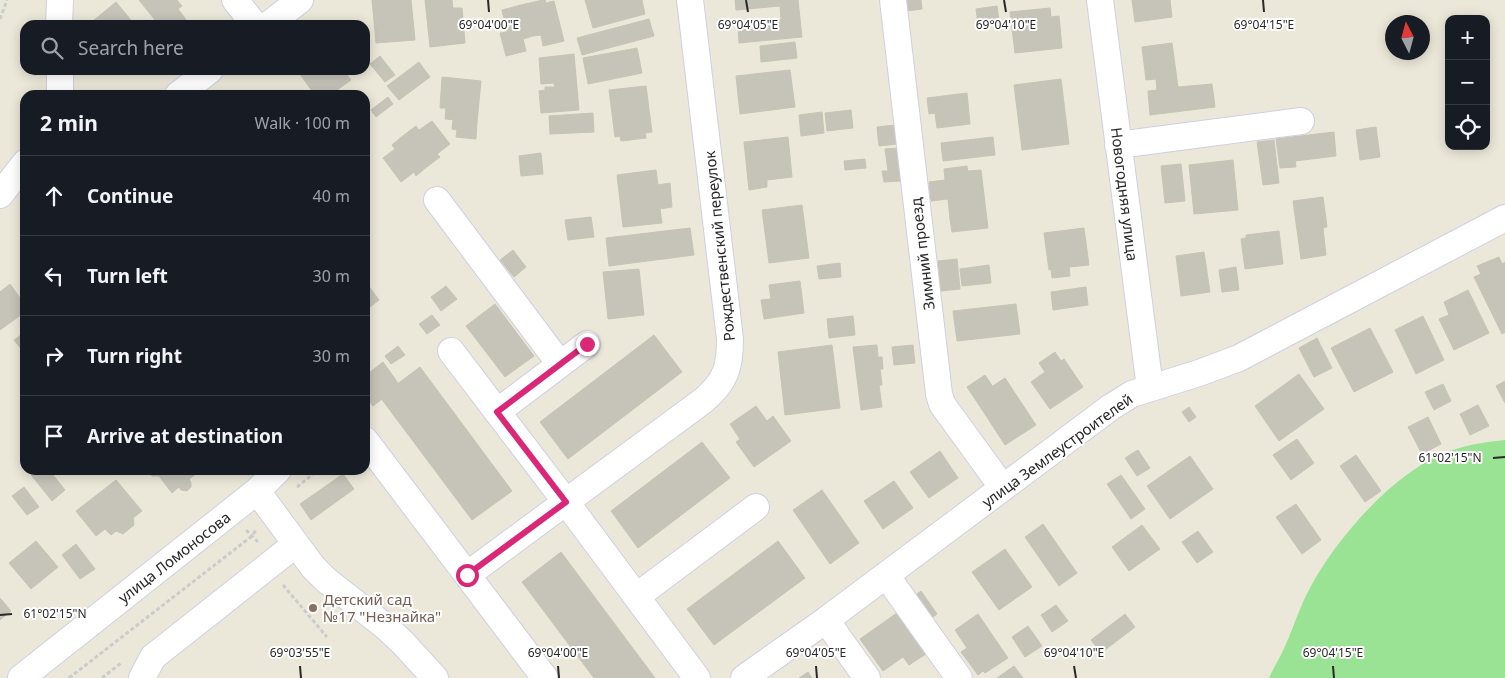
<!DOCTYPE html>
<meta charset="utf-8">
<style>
:root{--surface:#171b24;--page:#242831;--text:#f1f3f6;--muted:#9ea1a6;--line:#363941}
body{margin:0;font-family:"Noto Sans",sans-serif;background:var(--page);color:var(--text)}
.controls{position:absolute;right:15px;top:15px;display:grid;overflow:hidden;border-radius:10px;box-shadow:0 2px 12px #0003}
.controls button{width:45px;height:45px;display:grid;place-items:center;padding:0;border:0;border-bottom:1px solid var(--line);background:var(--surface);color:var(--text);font:25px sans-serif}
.compass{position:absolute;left:1385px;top:15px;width:45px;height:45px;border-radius:50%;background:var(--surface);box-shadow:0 2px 12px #0003;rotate:354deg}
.stop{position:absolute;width:15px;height:15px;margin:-11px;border:4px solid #db2777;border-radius:50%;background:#fff}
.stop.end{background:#db2777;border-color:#fff;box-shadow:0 1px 5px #0008}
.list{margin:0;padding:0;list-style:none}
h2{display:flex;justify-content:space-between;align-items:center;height:65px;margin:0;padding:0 20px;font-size:21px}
h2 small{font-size:16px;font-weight:400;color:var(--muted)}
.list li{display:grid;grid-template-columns:32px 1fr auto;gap:15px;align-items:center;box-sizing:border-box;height:80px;padding:0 20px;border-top:1px solid var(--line)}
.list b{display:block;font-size:19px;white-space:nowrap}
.list em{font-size:16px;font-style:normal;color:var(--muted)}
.icon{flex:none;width:28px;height:28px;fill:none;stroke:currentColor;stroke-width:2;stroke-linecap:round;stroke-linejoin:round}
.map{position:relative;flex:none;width:1505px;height:678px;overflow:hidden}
.search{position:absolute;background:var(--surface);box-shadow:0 2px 12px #0003;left:20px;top:20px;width:350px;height:55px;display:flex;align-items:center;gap:12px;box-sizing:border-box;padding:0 18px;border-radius:15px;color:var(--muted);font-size:19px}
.panel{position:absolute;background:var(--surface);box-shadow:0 2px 12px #0003;left:20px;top:90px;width:350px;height:385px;border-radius:15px}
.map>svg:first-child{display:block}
</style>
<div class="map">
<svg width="1505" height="678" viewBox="0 0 1505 678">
<rect width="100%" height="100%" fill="#ebe8d9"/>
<!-- green -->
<path fill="#9be394" d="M1505 440V678H1269C1274 667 1281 656 1286 644 1294 626 1300 606 1310 588 1336 538 1398 467 1453 450 1470 444 1487 442 1505 440Z"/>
<!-- building -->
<path fill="#c6c4b9" stroke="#c6c4b3" d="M139 0H177L182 6 178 9 190 25H159Z
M372 0H411L415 40 376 43Z
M425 0H452L453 8H462L465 43 430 47Z
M543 0H545L546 3 554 1 564 41 543 46 541 35 533 36 525 4Z
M585 0H642L645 14 593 28Z
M735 0H798L802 37 739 43 738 25 781 20 780 6 736 10Z
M905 0H921L922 9 906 11Z
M1132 0H1170L1172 17 1135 22Z
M116 2 135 25H96L93 21Z
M525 4 533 36 523 39 526 51 506 56 500 33 507 32 502 10Z
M997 6 999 21 978 24 976 9Z
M1050 8 1051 17 1059 16 1062 48 1015 53 1010 12Z
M649 19 654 36 582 55 577 38Z
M795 42 797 58 761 62 760 46Z
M1172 43 1178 87 1212 84 1215 107 1150 115 1148 91 1157 90 1156 79 1146 80 1142 47Z
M637 48 642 73 588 84 583 58Z
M574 54 579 110 541 113 539 91 545 90V87H555L554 83 541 84 539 58Z
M380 56 395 75 385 82 370 64Z
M419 62 430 77 399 100 387 86Z
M297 70H343L351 80 330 95H315Z
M790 70 795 107 740 114 736 76Z
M442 77 481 81 477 122 445 119 446 108H440Z
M1061 79 1069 144 1022 150 1014 85Z
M646 86 652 132 645 133 646 138 621 141 620 136 615 137 609 90Z
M967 93 970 124 937 128 935 113 929 114 927 98Z
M388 97 393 104 376 117 371 110Z
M851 110 853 128 827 131 825 113Z
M822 112 824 133 801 136 799 115Z
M593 113 594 132 550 134 549 116Z
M453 120 477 122 476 139 456 137 457 130 452 129Z
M432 121 450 144 437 154 440 157 428 166 404 135 416 126 419 130Z
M895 125 897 144 879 146 877 127Z
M1376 127 1380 157 1360 160 1356 130Z
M1334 132 1336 156 1295 161 1292 137Z
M404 135 428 166 416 176 414 172 401 182 383 158 395 149 392 145Z
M788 137 792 177 767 180V187L749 190 744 142Z
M993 137 995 155 943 161 941 143Z
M1292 137 1296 167 1280 168 1276 139Z
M1274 140 1279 183 1263 185 1257 142Z
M898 148 901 181 884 182 882 171H888L885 149Z
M541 153 543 174 521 176 519 156Z
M865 159 866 168 845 170 844 161Z
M1233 160 1238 210 1194 214 1189 165Z
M1181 164 1185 201 1165 203 1161 166Z
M967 166 974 216 950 219 948 199 931 201 929 182 945 180 944 169Z
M656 170 658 185 670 183 672 207 660 209 662 223 623 227 617 175Z
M981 170 988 228 952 232 950 219 974 216 968 171Z
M1323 197 1327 227 1323 228 1326 255 1301 259 1293 201Z
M802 205 809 258 769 263 762 210Z
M591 217 594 237 568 240 565 220Z
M690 228 694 255 609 266 606 238Z
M1084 228 1089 265 1069 267 1070 276 1052 278 1051 269 1049 270 1044 233Z
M1279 231 1283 264 1245 269 1241 239 1246 238V235Z
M513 250 526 267 514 277 500 260Z
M1204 252 1210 292 1181 296 1176 256Z
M1499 257 1502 264 1505 262V332L1502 334 1474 277 1481 274 1477 266Z
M957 259 960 289 941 291 938 261Z
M840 263 841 277 819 279 817 266Z
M989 265 991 283 962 286 960 269Z
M1236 267 1239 290 1222 292 1219 270Z
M639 269 644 315 608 319 603 272Z
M365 281 379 300 365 311Z
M800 281 804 313 764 319 761 300 771 299 769 285Z
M10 284 25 305V312L0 330V292Z
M446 286 457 299 441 311 431 297Z
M1086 287 1088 305 1053 310 1051 292Z
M1468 290 1489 333 1454 350 1439 319 1449 315 1444 302Z
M495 304 534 356 505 377 466 326Z
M1016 304 1020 334 957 341 953 311Z
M432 315 440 325 427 334 419 324Z
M853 316 855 335 829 338 827 319Z
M1423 316 1444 360 1416 374 1395 330Z
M1370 328 1393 372 1354 392 1331 348Z
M25 332V354L14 340Z
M654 335 682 372 568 459 540 422Z
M1317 338 1332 368 1314 377 1299 348Z
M832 345 840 408 785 415 778 352Z
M877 345 878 357H882L883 369H880L882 385H879L882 407 861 410 853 347Z
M913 345 915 363 894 365 892 347Z
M398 346 405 355 391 364 385 356Z
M1055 352 1061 361 1064 359 1083 387 1050 409 1031 382 1045 372 1039 363Z
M383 362 398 383 380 397 382 399 373 406 365 396V376Z
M420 367 512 491 472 520 380 397Z
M1299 374 1324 409 1279 441 1255 406Z
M985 375 999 396 981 408 967 387Z
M1005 378 1036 425 1005 445 981 408 999 396 993 386Z
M1505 381V403L1496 386Z
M1443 384 1451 401 1434 410 1425 392Z
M1478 405 1489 426 1470 435 1460 414Z
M756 406 767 421 773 416 791 441 754 467 736 442 740 439 730 424Z
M1189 407 1196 417 1189 422 1182 412Z
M1428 417 1441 444 1422 454 1408 427Z
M1297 439 1314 463 1291 480 1273 455Z
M702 442 730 478 638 548 611 511Z
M1138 450 1150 468 1137 476 1125 458Z
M940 451 958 478 929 498 910 472Z
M1356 455 1381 491 1365 502 1340 466Z
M1190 456 1213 489 1170 519 1147 486Z
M29 470H49L65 490 52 501 28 471Z
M147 470H193L196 474 189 479 191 483V487L187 491 181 490 179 487 172 493 159 476H152Z
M343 474 354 489 311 520 300 504Z
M1121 475 1145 509 1131 519 1107 484Z
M116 480 142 511 133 518 134 525 123 534 116 531 111 535 105 529 96 536 76 511Z
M894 481 913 508 883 529 864 501Z
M24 487 39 507 27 515 12 496Z
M822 490 859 543 830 564 793 510Z
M1296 504 1321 540 1302 554 1276 517Z
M1043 524 1077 573 1059 586 1025 537Z
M1142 525 1160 549 1129 571 1112 547Z
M1198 531 1213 552 1197 563 1182 542Z
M36 541 58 567 31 589 9 563Z
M778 541 805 578 714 645 687 609Z
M76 544 95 569 80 579 62 555Z
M1005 549 1032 587 999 610 972 572Z
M561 552 655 678H594L522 582Z
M921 591 937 614 929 620 913 597Z
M0 598 11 611 0 620Z
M1056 605 1068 621 1052 632 1041 615Z
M897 613 926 654 909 665 903 657 883 671 860 639Z
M978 614 1008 658 985 673 983 671 978 675 961 652 967 648 955 630Z
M1125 614 1135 627 1101 653 1091 640Z
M1028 626 1042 646 1025 657 1012 637Z
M1014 666 1023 678H997Z
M808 672 812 678H799Z"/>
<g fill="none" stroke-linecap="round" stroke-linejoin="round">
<!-- minor casing -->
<g stroke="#d0cfe2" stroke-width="28">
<path id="minor" d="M235 0 255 25
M893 0 939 394 942 404 1003 488
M1100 0 1150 388
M59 25 60 0
M268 25 300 0
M60 95V70
M178 95 210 70
M1118 145 1301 121
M0 195 25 163
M437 200 560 364
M451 351 566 502 697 678
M497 412 587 344
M365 440 545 678
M257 491 313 567 326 580 386 627 403 643 435 678
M467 575 704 400C726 381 730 367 730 339L690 0
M886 575 959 678
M637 596 756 507
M826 620 867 678
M21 678 257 491 278 470
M142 678 153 657 296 544
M744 678 826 620 1111 407 1132 394 1199 373 1239 358 1505 218"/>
</g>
<!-- path -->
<path stroke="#cbcbcb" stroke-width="3" stroke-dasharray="4 2.5" stroke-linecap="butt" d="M0 19 7 0
M297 487 318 470
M246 530 259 543
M283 585 327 637
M69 678 252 536 256 530
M102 678 121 663"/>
<!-- minor -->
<use href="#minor" stroke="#fff" stroke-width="26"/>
</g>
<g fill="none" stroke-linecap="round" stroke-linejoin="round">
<!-- route -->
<path stroke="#db2777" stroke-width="6" d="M467 575 566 502 497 412 587 344"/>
</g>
<!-- ticks -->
<path fill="none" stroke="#282828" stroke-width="2" d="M488 0 489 12M746 0 748 12M1004 0 1006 12M1263 0 1264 12M1493 458 1505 457M0 615 12 614M300 666 301 678M558 666 559 678M816 666 817 678M1074 666 1076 678M1333 666 1334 678"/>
<!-- markers -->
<circle fill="#8d6e63" stroke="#fff" stroke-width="2" cx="313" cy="608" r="5"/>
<g text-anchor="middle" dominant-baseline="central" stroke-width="4" stroke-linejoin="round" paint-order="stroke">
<!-- street labels -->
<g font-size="15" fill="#282828" stroke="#fff">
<text transform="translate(1125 194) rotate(83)">Новогодняя улица</text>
<text transform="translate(719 246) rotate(-96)">Рождественский переулок</text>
<text transform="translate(922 254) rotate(-97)">Зимний проезд</text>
<text transform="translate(1057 450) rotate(-36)">улица Землеустроителей</text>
<text transform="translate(174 557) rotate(-38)">улица Ломоносова</text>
</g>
<!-- education labels -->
<g font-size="15" fill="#785e54" stroke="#fff" text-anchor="start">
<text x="323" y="599">Детский сад<tspan x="323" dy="17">№17 "Незнайка"</tspan></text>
</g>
</g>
<g font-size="12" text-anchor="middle" fill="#282828" stroke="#fff" stroke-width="4" stroke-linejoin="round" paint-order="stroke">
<text x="489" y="29">69°04'00"E</text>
<text x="748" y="29">69°04'05"E</text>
<text x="1006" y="29">69°04'10"E</text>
<text x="1264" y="29">69°04'15"E</text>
<text x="1450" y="462">61°02'15"N</text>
<text x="55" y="618">61°02'15"N</text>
<text x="300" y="657">69°03'55"E</text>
<text x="558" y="657">69°04'00"E</text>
<text x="816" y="657">69°04'05"E</text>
<text x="1074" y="657">69°04'10"E</text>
<text x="1333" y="657">69°04'15"E</text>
</g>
</svg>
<div class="controls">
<button>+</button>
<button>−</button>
<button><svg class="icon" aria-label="locate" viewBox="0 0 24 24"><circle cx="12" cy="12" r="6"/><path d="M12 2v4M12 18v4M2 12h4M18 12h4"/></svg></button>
</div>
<svg class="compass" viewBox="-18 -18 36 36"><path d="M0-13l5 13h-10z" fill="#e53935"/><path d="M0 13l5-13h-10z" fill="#9ea1a6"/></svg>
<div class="stop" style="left:467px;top:575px"></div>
<div class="stop end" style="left:587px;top:344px"></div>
<div class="search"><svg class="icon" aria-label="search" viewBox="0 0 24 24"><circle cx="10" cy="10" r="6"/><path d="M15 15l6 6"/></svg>Search here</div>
<section class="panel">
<h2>2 min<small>Walk · 100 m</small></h2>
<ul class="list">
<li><svg class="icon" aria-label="ahead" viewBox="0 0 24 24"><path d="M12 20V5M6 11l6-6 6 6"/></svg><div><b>Continue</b></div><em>40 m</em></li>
<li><svg class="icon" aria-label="left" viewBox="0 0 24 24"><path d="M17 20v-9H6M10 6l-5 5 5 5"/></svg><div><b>Turn left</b></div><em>30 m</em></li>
<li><svg class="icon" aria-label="right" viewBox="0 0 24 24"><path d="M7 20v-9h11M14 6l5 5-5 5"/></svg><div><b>Turn right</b></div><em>30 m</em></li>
<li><svg class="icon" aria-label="arrive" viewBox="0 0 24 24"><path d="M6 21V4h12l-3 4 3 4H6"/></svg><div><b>Arrive at destination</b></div></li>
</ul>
</section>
</div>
